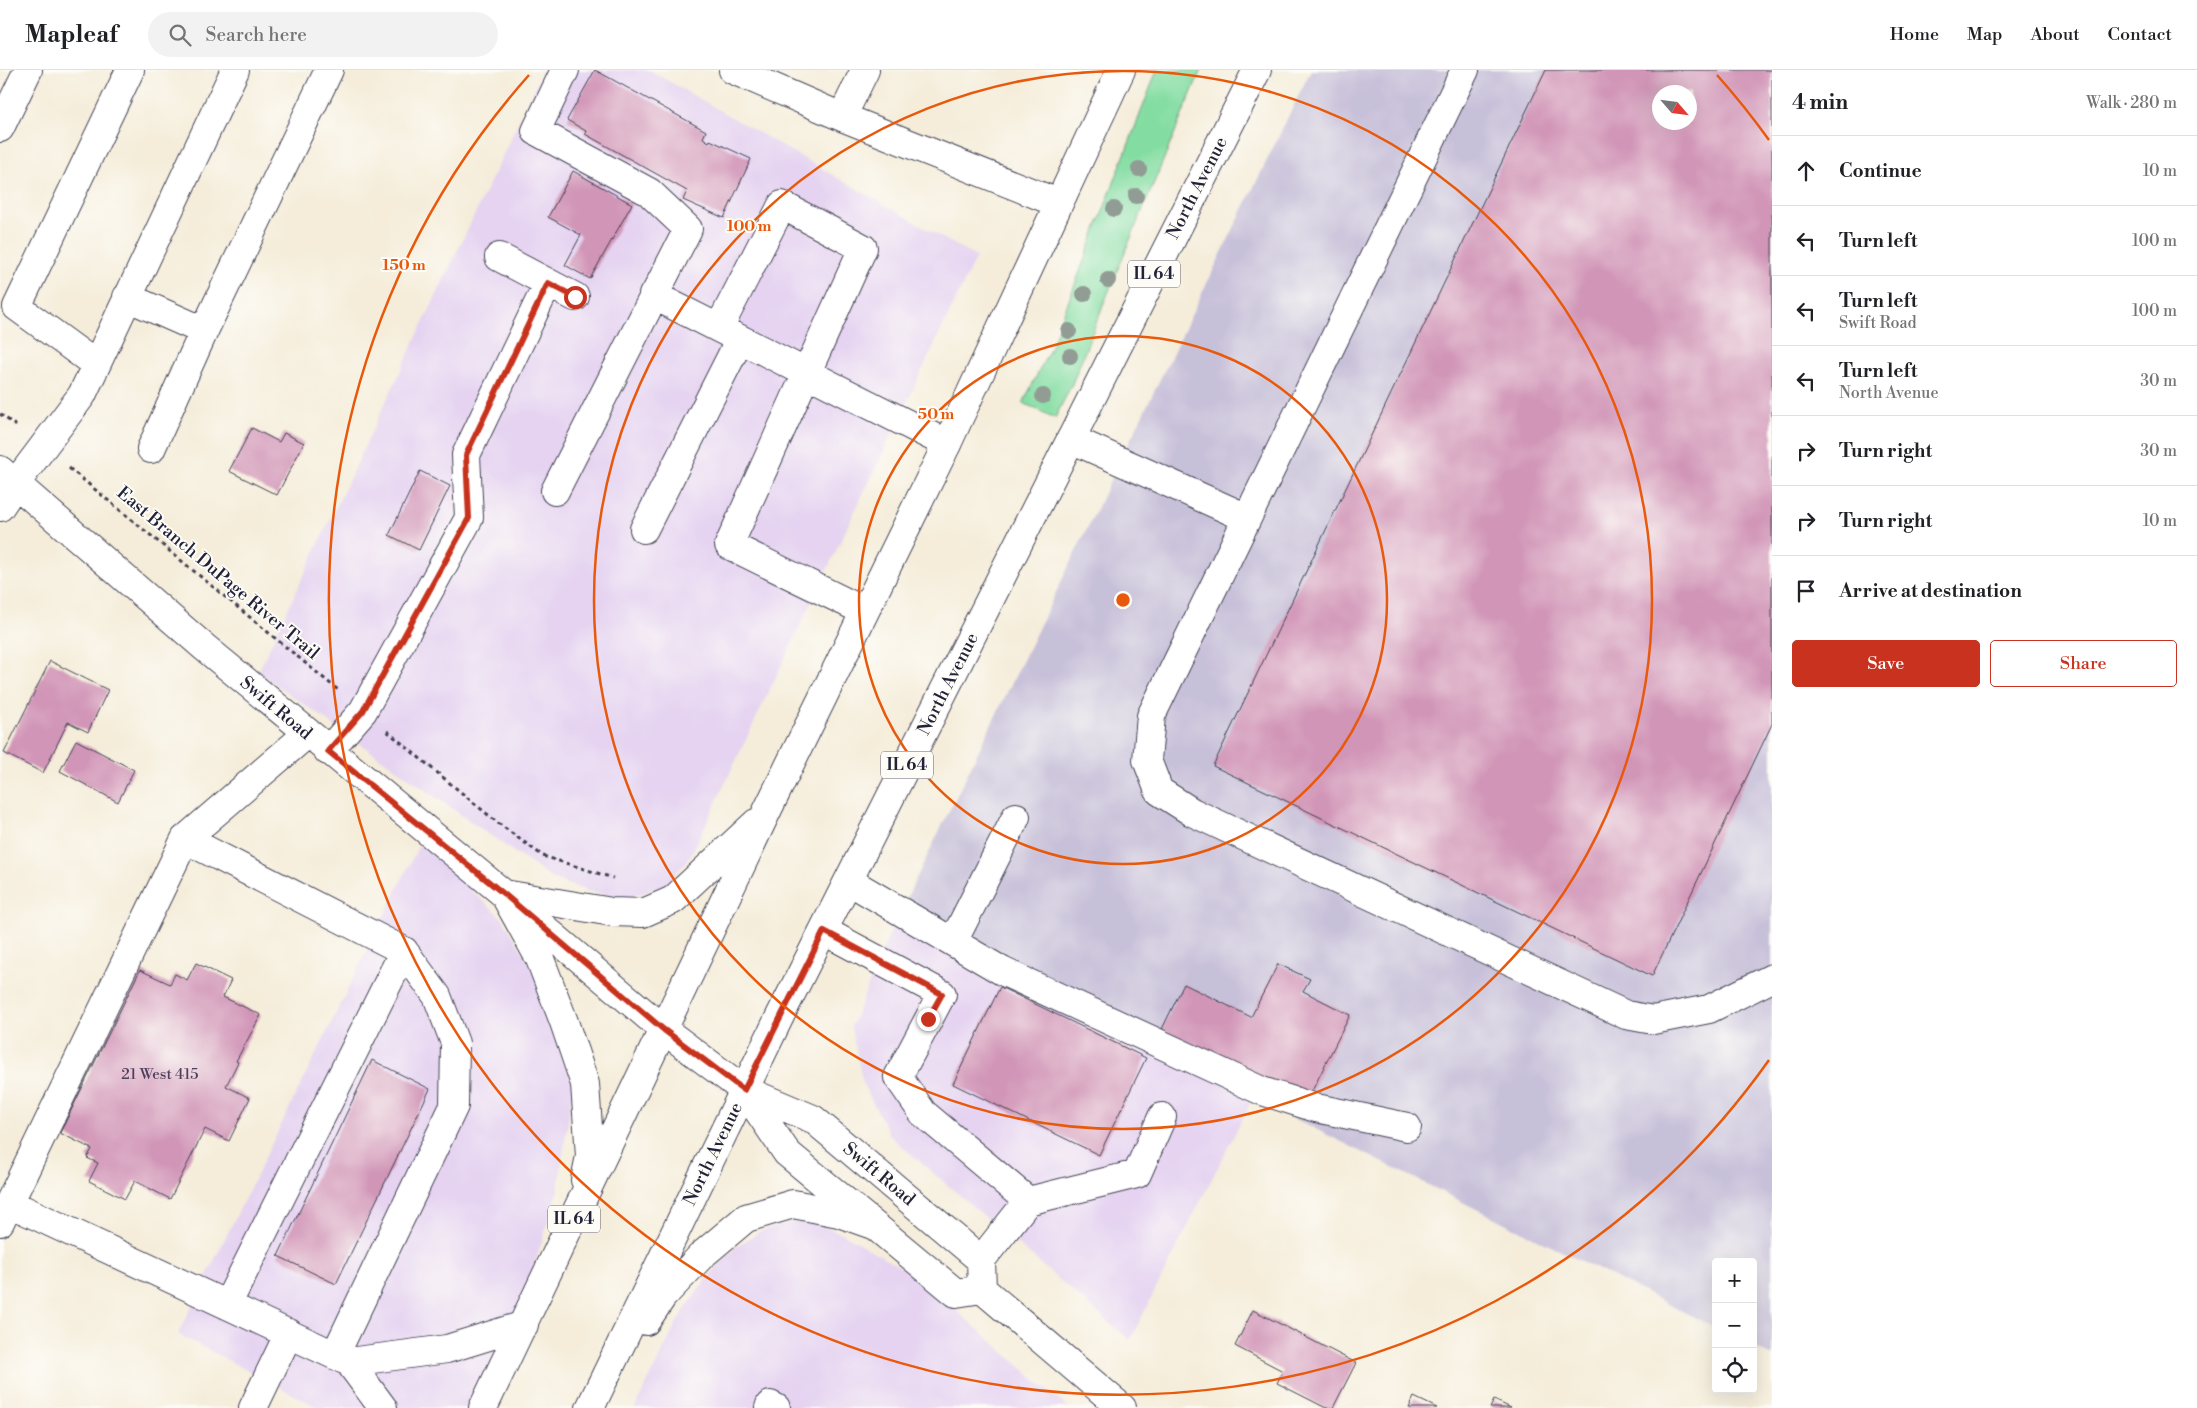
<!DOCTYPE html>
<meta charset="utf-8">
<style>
:root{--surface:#fff;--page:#f2f2f2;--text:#202124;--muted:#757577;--line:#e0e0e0;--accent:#c8321e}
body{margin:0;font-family:"Libre Bodoni",serif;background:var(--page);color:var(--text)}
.controls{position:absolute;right:15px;bottom:15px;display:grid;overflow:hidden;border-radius:5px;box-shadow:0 5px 20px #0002}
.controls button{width:45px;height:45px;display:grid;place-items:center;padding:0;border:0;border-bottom:1px solid var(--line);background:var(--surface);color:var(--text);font:25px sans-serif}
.compass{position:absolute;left:1652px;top:15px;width:45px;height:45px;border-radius:50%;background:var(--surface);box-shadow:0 5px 20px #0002;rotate:118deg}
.stop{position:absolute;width:15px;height:15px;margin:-11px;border:4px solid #c8321e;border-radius:50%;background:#fff}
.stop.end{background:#c8321e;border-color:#fff;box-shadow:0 1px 5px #0008}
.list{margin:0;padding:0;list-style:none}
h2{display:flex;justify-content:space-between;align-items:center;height:65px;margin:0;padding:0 20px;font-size:21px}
h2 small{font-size:16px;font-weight:400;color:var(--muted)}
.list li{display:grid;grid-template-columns:32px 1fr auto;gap:15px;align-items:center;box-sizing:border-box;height:70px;padding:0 20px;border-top:1px solid var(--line)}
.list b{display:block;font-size:19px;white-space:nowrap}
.list p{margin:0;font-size:16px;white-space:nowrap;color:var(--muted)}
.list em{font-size:16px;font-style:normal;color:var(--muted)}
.actions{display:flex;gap:10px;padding:15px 20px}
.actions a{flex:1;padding:11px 0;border:1px solid var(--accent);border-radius:5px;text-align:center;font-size:18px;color:var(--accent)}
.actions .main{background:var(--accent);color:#fff}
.icon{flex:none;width:28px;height:28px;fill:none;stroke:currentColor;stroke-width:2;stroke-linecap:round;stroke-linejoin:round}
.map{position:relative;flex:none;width:1772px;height:1338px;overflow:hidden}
header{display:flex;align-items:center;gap:30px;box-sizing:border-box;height:70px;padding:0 25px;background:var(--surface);border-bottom:1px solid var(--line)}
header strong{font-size:24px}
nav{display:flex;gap:28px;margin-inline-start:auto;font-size:18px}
.search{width:350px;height:45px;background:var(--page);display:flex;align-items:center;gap:12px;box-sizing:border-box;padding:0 18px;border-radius:28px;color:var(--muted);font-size:19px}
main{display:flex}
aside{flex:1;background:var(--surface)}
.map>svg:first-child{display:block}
</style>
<header>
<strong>Mapleaf</strong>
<div class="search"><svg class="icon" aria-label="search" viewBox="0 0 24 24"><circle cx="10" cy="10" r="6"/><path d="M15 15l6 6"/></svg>Search here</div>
<nav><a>Home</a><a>Map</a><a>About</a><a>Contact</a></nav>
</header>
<main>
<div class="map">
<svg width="1772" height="1338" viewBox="0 0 1772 1338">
<rect width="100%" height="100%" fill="#fdfcf7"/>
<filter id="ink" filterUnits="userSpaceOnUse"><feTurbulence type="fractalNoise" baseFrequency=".02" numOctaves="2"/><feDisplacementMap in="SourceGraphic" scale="10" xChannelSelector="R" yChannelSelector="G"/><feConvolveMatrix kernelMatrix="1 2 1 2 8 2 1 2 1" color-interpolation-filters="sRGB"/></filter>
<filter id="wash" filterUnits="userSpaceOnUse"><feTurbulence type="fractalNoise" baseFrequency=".0096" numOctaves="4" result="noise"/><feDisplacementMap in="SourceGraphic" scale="20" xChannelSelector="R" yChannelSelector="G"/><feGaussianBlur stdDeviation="1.12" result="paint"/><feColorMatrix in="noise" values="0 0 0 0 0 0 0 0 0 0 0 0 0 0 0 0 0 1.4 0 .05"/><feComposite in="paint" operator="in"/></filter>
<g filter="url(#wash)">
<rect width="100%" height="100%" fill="#f5edda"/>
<!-- built -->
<path fill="#e5d3f1" d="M543 0H649L976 187 690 787 665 815 626 829 587 821 551 808 258 602Z
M420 773 503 849 545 920 573 1017 557 1125 522 1232 470 1338H319L178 1264Z
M893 856 1253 1028 1130 1270 891 1067 863 1014 851 957Z
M792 1152 816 1153 845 1165 919 1208 1068 1338H635L678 1250 706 1209 735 1178 760 1161Z"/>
<!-- industrial -->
<path fill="#c7c0d9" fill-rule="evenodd" d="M1311 0H1772V1286L1753 1277V1192H1716V1258L1253 1028 893 856ZM1660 22H1690V52H1660Z"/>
<!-- green -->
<path fill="#83dda2" stroke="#52806e" d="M1157 0H1201L1110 218 1072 314 1055 348 1023 333 1051 277Z"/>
<g id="blocks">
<!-- building -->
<path fill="#d195b7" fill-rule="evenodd" d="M595 0 706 61 703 68 709 72 710 70 751 89 724 148 683 130 687 121 585 64 586 61 567 50Z
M1546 0H1772V654L1652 906 1213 696ZM1660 22H1690V52H1660Z
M573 101 632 134 590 209 565 195 581 165 548 147Z
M252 358 279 372 284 363 304 373 277 425 229 401Z
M420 401 450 416 419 480 389 465Z
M50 591 108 620 88 662 68 652 43 703 4 683Z
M76 670 134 700 118 732 60 701Z
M196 893 231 910 223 927 261 945 236 991 238 992 226 1016 250 1028 229 1071 205 1059 170 1129 135 1111 125 1129 89 1111 98 1093 87 1088 92 1079 60 1063 140 900 170 914 175 904 187 910Z
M1278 894 1310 909 1303 921 1350 945 1307 1031 1162 959 1184 914 1251 947Z
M1000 917 1146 988 1099 1085 953 1014Z
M372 990 430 1019 336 1214 278 1186Z
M1253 1240 1356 1293 1333 1338H1326L1277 1313 1283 1301 1235 1276Z
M1414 1327 1437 1338H1409Z
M1494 1330 1511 1338H1490Z"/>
</g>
</g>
<g filter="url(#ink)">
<use href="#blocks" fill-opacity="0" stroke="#424053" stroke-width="1"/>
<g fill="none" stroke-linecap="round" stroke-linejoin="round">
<!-- minor casing -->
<g stroke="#424053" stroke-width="30">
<path id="minor" d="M733 0 842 47 1058 133
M1465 0 1151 646 1147 690 1159 721 1192 742 1626 945 1653 950 1709 939 1772 908
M842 47 865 0
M0 58 28 0
M499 187 575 227
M653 225 947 374
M127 227 204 261 329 0
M719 258 782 135 863 178 729 475 864 541
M95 294 17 237 130 0
M1071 369 1247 448
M151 379 204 261
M0 400 204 577 504 824 664 960 744 1020 813 1049 981 1190 982 1219 1122 1338
M555 421 688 159 649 122 536 61 565 0
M0 437 16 413 82 325 235 0
M644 459 740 269
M328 681 363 641 469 448 466 385 548 213
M185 769 404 881 437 926 455 973 454 1036 335 1285
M849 811 1002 901 1262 1021 1316 1038 1407 1057
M824 861 942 924 898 1007 923 1043 1028 1131 981 1190
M953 872 1016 747
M744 1020 787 1083 956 1223 982 1219
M1028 1131 1137 1104 1162 1047
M9 1133 349 1292 383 1338
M0 1152 185 769 307 664
M227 1235 404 881
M349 1292 447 1279 524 1255
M253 1338 289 1263
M769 1338 770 1335 776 1338"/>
</g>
<!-- major casing -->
<g stroke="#424053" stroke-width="30">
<path id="major" d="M504 824 540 889 564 952 585 1014 590 1086 585 1110
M504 824 612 842 643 843 673 830 756 753
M646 1251 663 1226 702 1185 746 1148 793 1134 839 1143 870 1154
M483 1338 766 743 947 374 1121 0
M590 1338 781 944 1257 0"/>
</g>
<!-- path -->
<path stroke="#424053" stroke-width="3" stroke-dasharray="4 4" stroke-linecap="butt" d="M0 344 19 358
M69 398 338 620
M387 661 498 753 543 786 613 808"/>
<!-- minor -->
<use href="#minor" stroke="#fff" stroke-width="28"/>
<!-- major -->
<use href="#major" stroke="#fff" stroke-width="28"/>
</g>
<!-- trees -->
<g fill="#919c94">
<circle cx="1139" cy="99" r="8"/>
<circle cx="1136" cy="126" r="8"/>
<circle cx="1114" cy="139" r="8"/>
<circle cx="1108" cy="210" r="8"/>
<circle cx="1084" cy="224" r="8"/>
<circle cx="1069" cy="261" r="8"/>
<circle cx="1070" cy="286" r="8"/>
<circle cx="1043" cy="326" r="8"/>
</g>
</g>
<g fill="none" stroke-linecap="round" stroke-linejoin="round" filter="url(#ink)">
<!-- route -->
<path stroke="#c8321e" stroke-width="6" d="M575 227 548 213 466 385 469 448 363 641 328 681 504 824 664 960 744 1020 824 861 942 924 928 949"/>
</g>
<!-- distance rings -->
<g fill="none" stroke="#e8590c" stroke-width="2.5">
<circle cx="1123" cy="530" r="264"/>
<circle cx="1123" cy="530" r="529"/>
<path d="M1769 990A793 793 0 1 1 529 5M1717 5A793 793 0 0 1 1769 70"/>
</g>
<g text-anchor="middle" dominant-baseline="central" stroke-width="4" stroke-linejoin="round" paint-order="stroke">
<!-- number labels -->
<g font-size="15" fill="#4e3f5a">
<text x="160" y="1004">21 West 415</text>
</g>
<!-- shield labels -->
<g fill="#fdfcf7" stroke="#646373" stroke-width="1">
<rect x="1128" y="190.5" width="52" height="27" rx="4"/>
<rect x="881" y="681.5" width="52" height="27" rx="4"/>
<rect x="548" y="1135.5" width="52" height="27" rx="4"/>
</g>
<g font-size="16" font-weight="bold" fill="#22223b">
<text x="1154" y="204">IL 64</text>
<text x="907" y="695">IL 64</text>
<text x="574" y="1149">IL 64</text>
</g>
<!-- street labels -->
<g font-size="18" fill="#22223b" stroke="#fdfcf7">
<text transform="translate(1197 118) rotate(-63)">North Avenue</text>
<text transform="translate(218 503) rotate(40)">East Branch DuPage River Trail</text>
<text transform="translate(948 614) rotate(-63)">North Avenue</text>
<text transform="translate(276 638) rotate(40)">Swift Road</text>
<text transform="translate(713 1084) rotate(-64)">North Avenue</text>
<text transform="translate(879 1104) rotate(40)">Swift Road</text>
</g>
</g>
<circle cx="1123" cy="530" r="8" fill="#e8590c" stroke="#fdfcf7" stroke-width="2.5"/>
<g font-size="15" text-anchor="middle" font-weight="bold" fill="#e8590c" stroke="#fdfcf7" stroke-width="4" stroke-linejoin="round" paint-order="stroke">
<text x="749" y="161">100 m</text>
<text x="404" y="200">150 m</text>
<text x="936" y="349">50 m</text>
</g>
</svg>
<div class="controls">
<button>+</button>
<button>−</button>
<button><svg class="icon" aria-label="locate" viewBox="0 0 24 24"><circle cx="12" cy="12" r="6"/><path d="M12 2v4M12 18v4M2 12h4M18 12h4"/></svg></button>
</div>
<svg class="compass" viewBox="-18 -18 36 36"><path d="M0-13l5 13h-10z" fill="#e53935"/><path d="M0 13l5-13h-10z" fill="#757577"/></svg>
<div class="stop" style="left:575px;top:227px"></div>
<div class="stop end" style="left:928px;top:949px"></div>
</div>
<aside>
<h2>4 min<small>Walk · 280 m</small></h2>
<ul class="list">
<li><svg class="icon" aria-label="ahead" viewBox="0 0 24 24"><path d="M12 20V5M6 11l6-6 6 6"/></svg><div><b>Continue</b></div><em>10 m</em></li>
<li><svg class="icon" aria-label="left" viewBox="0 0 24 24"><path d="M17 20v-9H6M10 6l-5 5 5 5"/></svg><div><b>Turn left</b></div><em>100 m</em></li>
<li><svg class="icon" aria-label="left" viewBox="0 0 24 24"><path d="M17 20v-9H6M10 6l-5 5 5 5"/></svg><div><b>Turn left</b><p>Swift Road</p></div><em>100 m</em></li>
<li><svg class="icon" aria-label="left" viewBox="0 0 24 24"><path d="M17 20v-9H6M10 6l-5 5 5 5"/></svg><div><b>Turn left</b><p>North Avenue</p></div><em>30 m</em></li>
<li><svg class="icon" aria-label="right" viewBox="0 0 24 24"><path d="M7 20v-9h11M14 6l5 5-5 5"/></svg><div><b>Turn right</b></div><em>30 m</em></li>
<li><svg class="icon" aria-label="right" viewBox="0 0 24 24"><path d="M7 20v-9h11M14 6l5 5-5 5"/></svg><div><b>Turn right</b></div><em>10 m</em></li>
<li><svg class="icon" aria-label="arrive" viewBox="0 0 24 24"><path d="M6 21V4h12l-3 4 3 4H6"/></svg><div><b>Arrive at destination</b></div></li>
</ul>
<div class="actions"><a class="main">Save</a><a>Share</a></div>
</aside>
</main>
